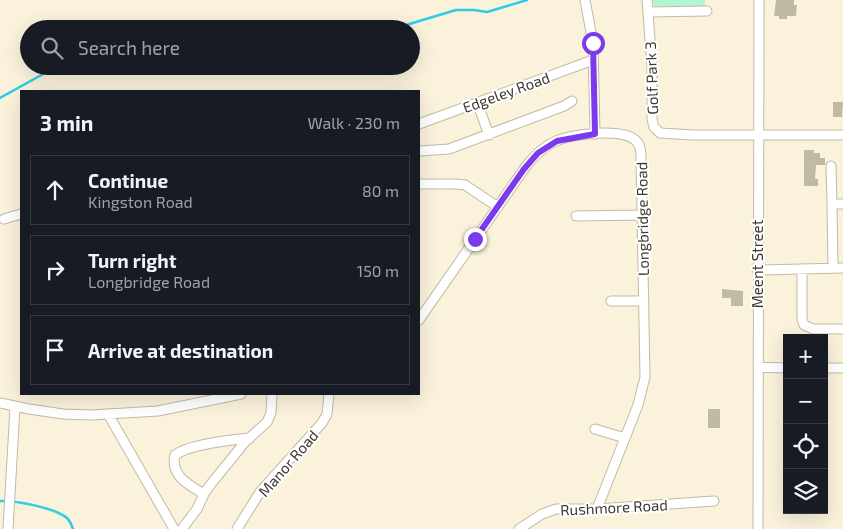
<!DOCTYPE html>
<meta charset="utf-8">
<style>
:root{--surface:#171b24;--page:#20242c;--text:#f1f3f6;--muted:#9ea1a6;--line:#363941}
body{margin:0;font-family:"Exo 2",sans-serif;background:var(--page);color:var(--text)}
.controls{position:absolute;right:15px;bottom:15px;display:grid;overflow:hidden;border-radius:0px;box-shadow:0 5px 20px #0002}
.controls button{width:45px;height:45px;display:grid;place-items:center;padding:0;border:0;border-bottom:1px solid var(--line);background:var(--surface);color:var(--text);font:25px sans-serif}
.stop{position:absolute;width:15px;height:15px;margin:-11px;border:4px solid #7c3aed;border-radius:50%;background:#fff}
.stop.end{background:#7c3aed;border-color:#fff;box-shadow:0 1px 5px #0008}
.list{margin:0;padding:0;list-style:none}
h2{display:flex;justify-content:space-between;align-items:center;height:65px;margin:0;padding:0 20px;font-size:21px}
h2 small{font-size:16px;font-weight:400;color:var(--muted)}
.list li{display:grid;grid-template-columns:32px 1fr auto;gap:15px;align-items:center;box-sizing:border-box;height:70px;margin:0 10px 10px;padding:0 10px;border:1px solid var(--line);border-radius:0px}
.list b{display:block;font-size:19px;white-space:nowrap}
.list p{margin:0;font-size:16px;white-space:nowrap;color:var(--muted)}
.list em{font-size:16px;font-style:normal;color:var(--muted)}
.icon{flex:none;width:28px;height:28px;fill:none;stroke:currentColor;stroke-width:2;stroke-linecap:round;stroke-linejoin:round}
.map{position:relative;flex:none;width:843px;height:529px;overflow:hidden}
.search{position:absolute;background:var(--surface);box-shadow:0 5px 20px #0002;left:20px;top:20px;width:400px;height:55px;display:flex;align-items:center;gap:12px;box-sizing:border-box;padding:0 18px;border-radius:28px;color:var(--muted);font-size:19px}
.panel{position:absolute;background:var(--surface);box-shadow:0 5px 20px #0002;left:20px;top:90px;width:400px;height:305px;border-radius:0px}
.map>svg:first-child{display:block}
</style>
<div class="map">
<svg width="843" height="529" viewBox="0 0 843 529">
<rect width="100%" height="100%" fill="#faf2db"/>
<!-- green -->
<path fill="#b3f5d1" d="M653 0H705V6H654Z"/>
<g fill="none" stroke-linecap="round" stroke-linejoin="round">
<!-- stream -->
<path stroke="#2fcce9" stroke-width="2.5" d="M345 29 355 27 374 29
M387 29 406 25 456 10H474L487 12 527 0
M0 98 54 68 84 66
M0 501C15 500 55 508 67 518 70 521 72 526 73 529"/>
</g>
<!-- building -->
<path fill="#c1baa3" d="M776 0H794V5H797L796 16H787V19H779V16H774Z
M833 102H843L842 117H833Z
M804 150H814V153H820V158H825V165H816L815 179H818V186H804Z
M722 289 743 291V306H731V298H722Z
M708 409H720V428H708Z"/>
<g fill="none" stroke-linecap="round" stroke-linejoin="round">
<!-- minor casing -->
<g stroke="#c2baa4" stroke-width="11">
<path id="minor" d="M585 0 593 43 595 134
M647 0 652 66V119L654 127 660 133 693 135H843
M649 12 707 11
M477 102 489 135
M419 124 593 60
M419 151 449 149 564 106 572 101
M831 166 832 204
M419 184H456L465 185 498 207
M576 216 642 215
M4 219 21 214
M833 268 832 204H843
M802 269V319L804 325 813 329H843
M757 270 843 268
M611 301H644
M419 320 524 169C532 158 542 147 556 141 572 134 621 128 635 140 641 145 641 152 641 158L645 377 638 405 597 509
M758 367 787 368
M824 368H843
M0 403 29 409 63 414 91 415 158 411 241 394
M108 414 174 529
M595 429 625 438
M204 494C189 485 170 476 175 455 190 444 230 440 250 438
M8 529 15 407
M182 529 197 509 205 492 211 484 245 442 267 422 271 413 272 394
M237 529 260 492 322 423 327 414 329 394
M519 529 542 514 556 509H597L714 501
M758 529 759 0"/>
</g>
<!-- minor -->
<use href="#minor" stroke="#fff" stroke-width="9"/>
</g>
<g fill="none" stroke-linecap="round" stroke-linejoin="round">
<!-- route -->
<path stroke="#7c3aed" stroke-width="6" d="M475 239 524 169 538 153 557 141 595 134 593 43"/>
</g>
<g text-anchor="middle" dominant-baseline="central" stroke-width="4" stroke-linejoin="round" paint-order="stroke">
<!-- street labels -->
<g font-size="15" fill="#3c3930" stroke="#fff">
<text transform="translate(651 78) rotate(-92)">Golf Park 3</text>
<text transform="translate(506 92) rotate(-20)">Edgeley Road</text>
<text transform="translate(642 219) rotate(-91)">Longbridge Road</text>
<text transform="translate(757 264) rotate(-90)">Meent Street</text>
<text transform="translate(288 463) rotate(-49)">Manor Road</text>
<text transform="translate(614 507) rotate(-3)">Rushmore Road</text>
</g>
</g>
</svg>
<div class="controls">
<button>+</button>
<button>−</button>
<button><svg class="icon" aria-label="locate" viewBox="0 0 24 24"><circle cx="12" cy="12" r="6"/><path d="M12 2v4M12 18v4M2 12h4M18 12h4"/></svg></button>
<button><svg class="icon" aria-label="layers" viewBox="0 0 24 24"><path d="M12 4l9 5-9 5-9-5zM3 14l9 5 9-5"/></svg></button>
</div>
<div class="stop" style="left:593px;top:43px"></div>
<div class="stop end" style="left:475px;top:239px"></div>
<div class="search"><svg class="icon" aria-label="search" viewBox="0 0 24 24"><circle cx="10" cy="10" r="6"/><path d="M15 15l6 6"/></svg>Search here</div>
<section class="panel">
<h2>3 min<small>Walk · 230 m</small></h2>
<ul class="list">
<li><svg class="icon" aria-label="ahead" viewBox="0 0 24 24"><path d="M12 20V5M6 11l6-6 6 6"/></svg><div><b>Continue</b><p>Kingston Road</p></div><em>80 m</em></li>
<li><svg class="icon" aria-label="right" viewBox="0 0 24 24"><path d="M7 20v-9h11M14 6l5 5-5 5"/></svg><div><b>Turn right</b><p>Longbridge Road</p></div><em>150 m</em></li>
<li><svg class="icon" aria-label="arrive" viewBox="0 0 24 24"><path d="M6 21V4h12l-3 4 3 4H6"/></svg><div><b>Arrive at destination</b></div></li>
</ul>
</section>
</div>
